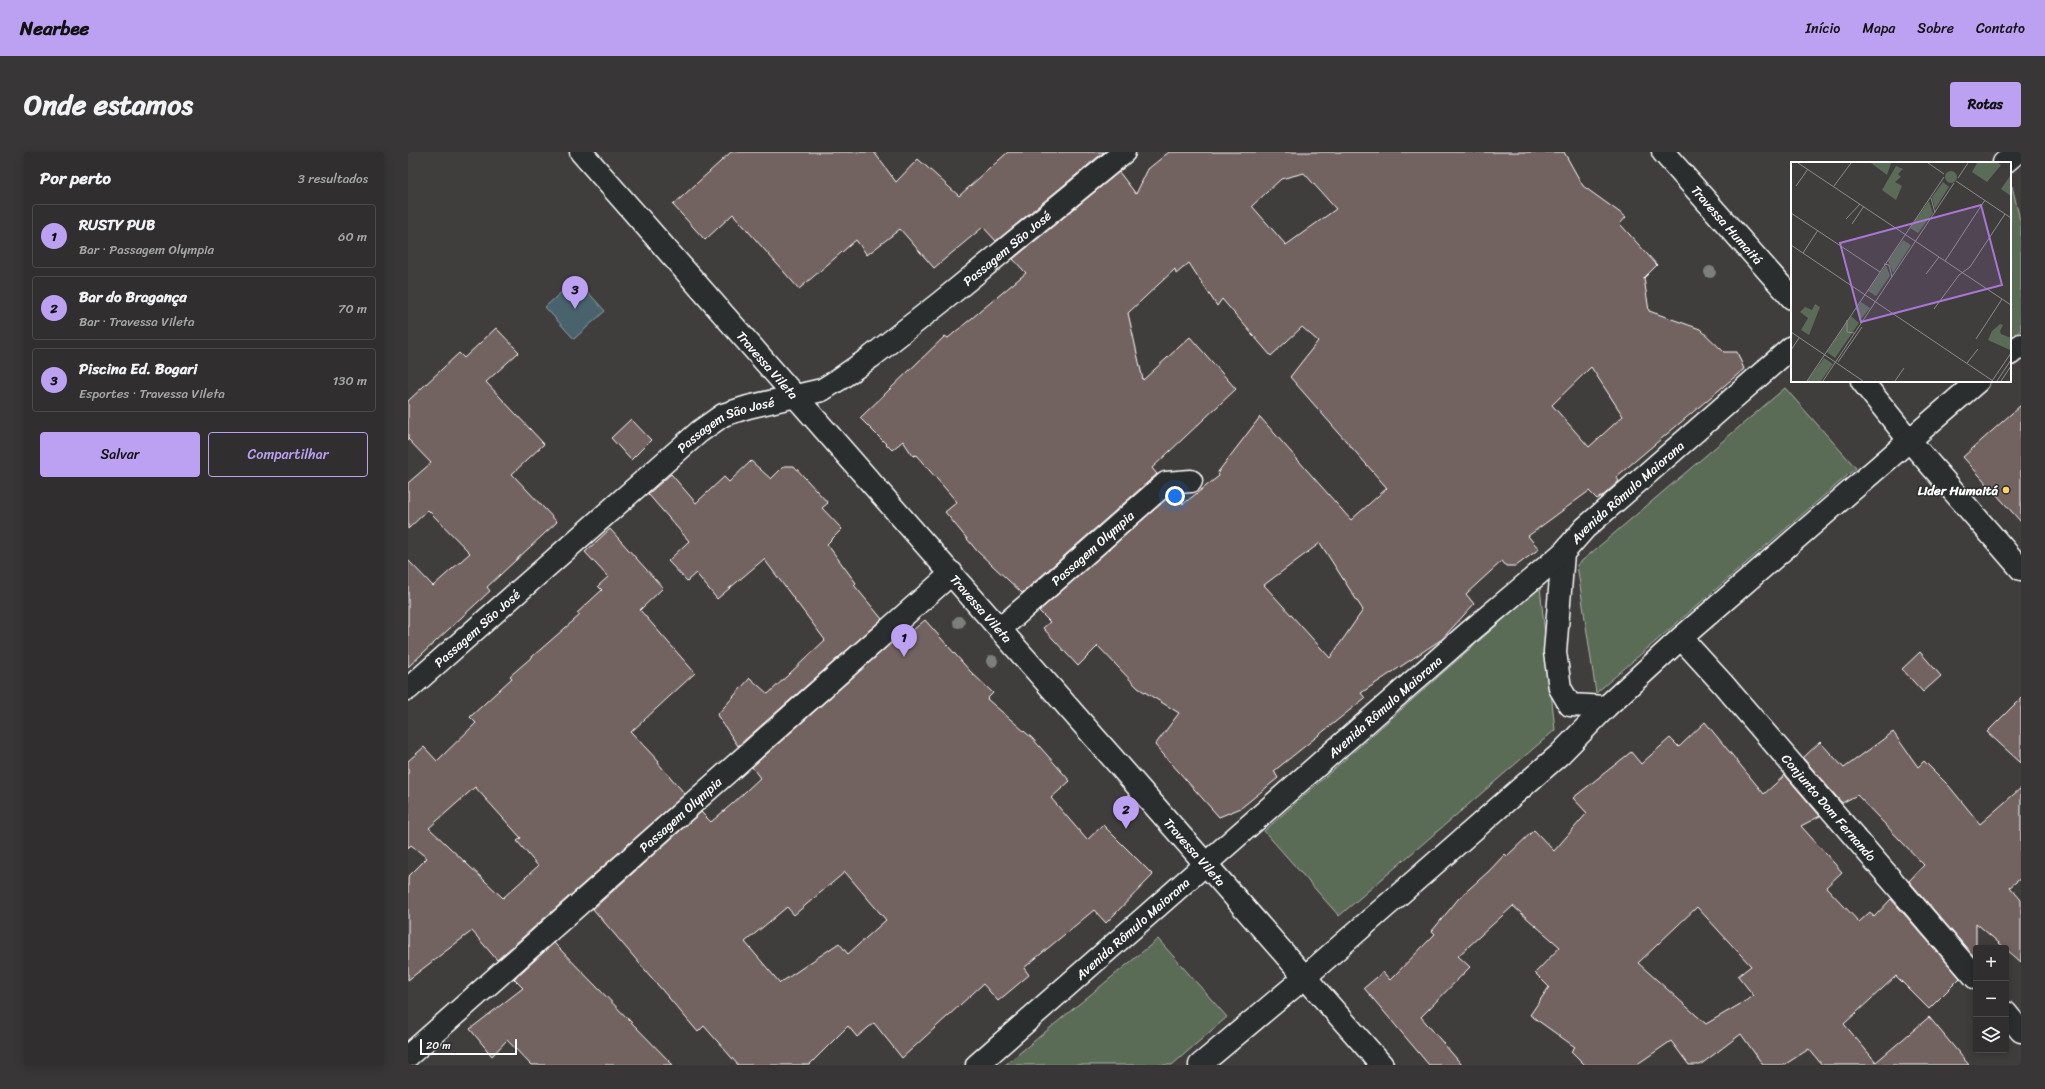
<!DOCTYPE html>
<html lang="pt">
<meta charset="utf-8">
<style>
:root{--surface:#302e2e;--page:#383636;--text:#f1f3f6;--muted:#a8a8aa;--line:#4b4a4a;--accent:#bca0f2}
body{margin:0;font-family:Sriracha,sans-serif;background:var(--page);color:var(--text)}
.controls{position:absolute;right:12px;bottom:12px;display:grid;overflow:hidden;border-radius:4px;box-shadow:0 2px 10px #0003}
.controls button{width:36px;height:36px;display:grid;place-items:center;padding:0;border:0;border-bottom:1px solid var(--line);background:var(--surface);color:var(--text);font:20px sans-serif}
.scale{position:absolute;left:12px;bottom:10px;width:97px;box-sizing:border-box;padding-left:4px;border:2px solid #fff;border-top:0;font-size:11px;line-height:14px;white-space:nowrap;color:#fff;-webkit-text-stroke:3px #2a2d2e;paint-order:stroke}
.you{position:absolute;left:767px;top:344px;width:14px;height:14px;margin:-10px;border:3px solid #fff;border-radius:50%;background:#1a73e8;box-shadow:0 0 0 6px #1a73e833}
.badge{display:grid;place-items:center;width:26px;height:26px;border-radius:50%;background:var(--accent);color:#111;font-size:13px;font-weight:700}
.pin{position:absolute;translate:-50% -33px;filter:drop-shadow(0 1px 2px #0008)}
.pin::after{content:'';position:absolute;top:21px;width:14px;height:12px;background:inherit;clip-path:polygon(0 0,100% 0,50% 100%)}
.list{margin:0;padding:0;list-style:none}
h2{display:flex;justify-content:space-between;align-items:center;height:52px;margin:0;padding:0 16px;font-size:17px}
h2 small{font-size:13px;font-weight:400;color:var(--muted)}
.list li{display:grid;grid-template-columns:26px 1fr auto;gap:12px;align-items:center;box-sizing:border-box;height:64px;margin:0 8px 8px;padding:0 8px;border:1px solid var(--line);border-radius:4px}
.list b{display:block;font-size:15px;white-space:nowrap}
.list p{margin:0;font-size:13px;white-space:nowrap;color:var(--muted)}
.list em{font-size:13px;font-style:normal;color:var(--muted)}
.actions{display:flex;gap:8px;padding:12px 16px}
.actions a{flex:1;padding:9px 0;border:1px solid var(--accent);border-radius:4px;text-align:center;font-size:14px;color:var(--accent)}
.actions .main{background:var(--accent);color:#111}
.icon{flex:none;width:22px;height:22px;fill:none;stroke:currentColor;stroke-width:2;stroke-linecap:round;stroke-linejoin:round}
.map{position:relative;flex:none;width:1613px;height:913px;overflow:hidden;border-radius:4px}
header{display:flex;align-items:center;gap:24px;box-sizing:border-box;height:56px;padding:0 20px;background:var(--accent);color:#111}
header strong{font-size:19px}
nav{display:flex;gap:22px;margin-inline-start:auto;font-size:14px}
.intro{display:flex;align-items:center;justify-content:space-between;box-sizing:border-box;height:96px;padding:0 24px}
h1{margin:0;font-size:28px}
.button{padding:10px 18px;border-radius:4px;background:var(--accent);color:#111;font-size:14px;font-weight:700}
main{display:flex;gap:24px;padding:0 24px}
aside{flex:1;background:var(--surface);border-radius:4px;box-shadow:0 2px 10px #0003}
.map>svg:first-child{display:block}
</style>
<header>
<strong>Nearbee</strong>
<nav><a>Início</a><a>Mapa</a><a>Sobre</a><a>Contato</a></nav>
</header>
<div class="intro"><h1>Onde estamos</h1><a class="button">Rotas</a></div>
<main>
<aside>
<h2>Por perto<small>3 resultados</small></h2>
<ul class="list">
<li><span class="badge">1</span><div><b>RUSTY PUB</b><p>Bar · Passagem Olympia</p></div><em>60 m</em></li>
<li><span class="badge">2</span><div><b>Bar do Bragança</b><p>Bar · Travessa Vileta</p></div><em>70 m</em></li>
<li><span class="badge">3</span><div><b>Piscina Ed. Bogari</b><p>Esportes · Travessa Vileta</p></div><em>130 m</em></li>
</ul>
<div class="actions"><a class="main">Salvar</a><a>Compartilhar</a></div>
</aside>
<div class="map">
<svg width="1613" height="913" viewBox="0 0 1613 913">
<rect width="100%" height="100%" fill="#403d3d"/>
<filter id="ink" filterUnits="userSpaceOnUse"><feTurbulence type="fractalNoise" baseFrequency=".025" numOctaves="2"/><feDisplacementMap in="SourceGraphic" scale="8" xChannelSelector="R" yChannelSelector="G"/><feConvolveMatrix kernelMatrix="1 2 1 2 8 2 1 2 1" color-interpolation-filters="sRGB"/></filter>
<g filter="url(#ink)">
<!-- green -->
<path fill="#5a6c57" stroke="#acb6ab" d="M1604 34 1613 72V178L1602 187V36Z
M1377 236 1448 316 1188 541 1169 413Z
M1132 435 1147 578 931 764 856 679Z
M750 787 819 865 764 913H597Z"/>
<!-- water -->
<path fill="#48636d" stroke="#91a1a7" d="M168 127 197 159 166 187 137 155Z"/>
<!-- building -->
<path fill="#726361" stroke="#fff" fill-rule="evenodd" d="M323 0H466L488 30 510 7 551 44 600 0H696L588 89 575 75 526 116 492 77 459 103 448 88 391 137 325 62 297 88 265 53Z
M761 0H1156L1175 34 1218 65 1212 72 1249 113 1236 126 1241 159 1292 177 1316 200H1329L1336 217 1208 325 1211 329 1197 342 1189 347 1181 339 1120 384 1131 397 1108 414H1098L1094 409 1058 442 1066 452 1034 487 953 541 957 546 866 619 870 626 833 656 811 665 747 593 771 561 730 536 690 494 670 514 635 476 642 470 631 459 763 343H767L775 352 811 324 810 320 852 265 943 368 979 336 882 225 910 189 894 175 863 204 814 147 809 154 781 111 768 122 767 117 720 161 735 228 782 185 828 237 744 316 749 322 614 441 569 399 537 360 549 350 508 303 505 304 495 289 484 298 452 266 537 184 540 186 618 121 605 107 711 20 728 42 740 17ZM896 21 928 57 878 93 844 54 873 27ZM1183 215 1215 264 1181 295 1144 253ZM912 391 955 458 922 506 856 433Z
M88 176 111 200 78 230 136 292 104 322 149 370 79 435 82 439 0 515V408L25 434 62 401 20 358 0 377V331L23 311 0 287V249L51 201 56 206Z
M1613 253V370L1555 305Z
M223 267 243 288 223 308 203 286Z
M343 309 363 327 376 314H386L420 351 414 356 434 377 419 392 448 431 446 433 474 467 330 594 309 563 342 526 360 542 417 488 356 407 309 447 288 421 279 429 260 409 281 389 240 342 263 322 288 351 316 325 321 330Z
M202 377 255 436 232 458 287 521 223 580 251 610 250 611 277 642 89 808 64 779 0 828V725L19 706 3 693 0 696V609L16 595 29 609 68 571 62 565 104 526 102 524 172 463 169 461 194 438 190 434 200 425 177 400ZM67 635 113 686 109 689 130 714 95 746 21 676Z
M517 468 562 519 585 541 579 547 624 586 662 629 643 646 679 688 695 673 745 723 698 771 686 758 616 816 621 823 590 849 575 832 494 906 466 871 449 885 440 874 401 913H330L296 874 290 880 185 757 293 660 303 670 324 652 352 626 344 615 489 486 492 489ZM437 720 478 768 440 802 431 791 372 831 337 790 379 755 386 763Z
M1512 500 1533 524 1515 540 1494 517Z
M1613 546V611L1579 580Z
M1297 570 1356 642 1377 623 1412 664 1393 674 1434 720 1418 735 1451 770 1462 760 1466 765 1483 747 1552 826 1521 857 1488 824 1436 872 1468 910 1521 865 1561 913H1414L1401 897 1376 913H1355L1333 882 1292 913H1281L1263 889 1228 913H1177L1163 899 1167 895 1122 863 1141 835 1127 821 1152 795 1105 754 1050 804 1062 815 1013 865 1054 913H1021L956 836 975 820 982 828 1027 782 1024 779 1051 746 1081 719 1097 702 1099 704 1126 678 1146 699 1179 661 1165 646 1223 600 1233 612 1262 586 1271 595ZM1289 755 1343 814 1330 824 1346 844 1298 872 1230 811Z
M1485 580 1510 615 1516 609 1541 634 1572 672 1613 636V726L1602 735 1613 748V810L1568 771V807L1501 729 1516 713 1449 643 1434 651 1395 606 1412 590 1436 616Z
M146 791 265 913H123L99 888 84 904 62 877 115 836 106 827Z"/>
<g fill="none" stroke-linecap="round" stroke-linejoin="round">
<!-- street casing -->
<g stroke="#fff" stroke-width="25">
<g id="street">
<path id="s1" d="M592 477 758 331 783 329"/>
<path id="s2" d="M1273 486 1315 532 1568 826"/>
<path id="s3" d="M0 537 291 280 315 263 340 255 414 238 430 228 463 205 533 150 716 0"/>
<path d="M1598 861 1613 879"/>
<path id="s4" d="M0 904 544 421"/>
</g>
</g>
<!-- secondary casing -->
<g stroke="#fff" stroke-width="25">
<g id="secondary">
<path id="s5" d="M173 0 974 913"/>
<path id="s6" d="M1255 0 1384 146"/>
<path d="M1596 11 1609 0"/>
<path d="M1602 202 1613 193"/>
<path d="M1454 229 1501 288 1613 417"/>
<path d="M1155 401 1147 500 1152 536 1162 553 1198 555"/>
<path id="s7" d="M569 913 1059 482 1155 401 1177 376 1384 195"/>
<path d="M792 913 897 825 1152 602 1198 555 1273 486 1570 229"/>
</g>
</g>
<!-- street -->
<use href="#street" stroke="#2a2d2e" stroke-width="22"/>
<!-- secondary -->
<use href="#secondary" stroke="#2a2d2e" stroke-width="22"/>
</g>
<!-- trees -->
<g fill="#7b807a">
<circle cx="1302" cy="120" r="6"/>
<circle cx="551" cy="470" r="6"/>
<circle cx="584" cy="509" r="6"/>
</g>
</g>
<!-- markers -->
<circle fill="#ffd166" stroke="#2a2d2e" stroke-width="1.5" cx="1598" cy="338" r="4"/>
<g text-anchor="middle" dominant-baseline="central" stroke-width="3" stroke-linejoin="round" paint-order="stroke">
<!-- street labels -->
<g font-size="13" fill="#fff" stroke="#2a2d2e">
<text stroke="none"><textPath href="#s6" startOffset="97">Travessa Humaitá</textPath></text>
<text stroke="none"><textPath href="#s3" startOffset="753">Passagem São José</textPath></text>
<text stroke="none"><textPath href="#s5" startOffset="283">Travessa Vileta</textPath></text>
<text stroke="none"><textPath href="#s3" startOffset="416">Passagem São José</textPath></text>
<text stroke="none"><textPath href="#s7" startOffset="867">Avenida Rômulo Maiorana</textPath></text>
<text stroke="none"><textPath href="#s1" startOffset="123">Passagem Olympia</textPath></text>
<text stroke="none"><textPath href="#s5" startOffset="607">Travessa Vileta</textPath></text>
<text stroke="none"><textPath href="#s3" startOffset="92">Passagem São José</textPath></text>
<text stroke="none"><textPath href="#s7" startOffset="543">Avenida Rômulo Maiorana</textPath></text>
<text stroke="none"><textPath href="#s2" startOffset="225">Conjunto Dom Fernando</textPath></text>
<text stroke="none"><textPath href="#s4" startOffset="364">Passagem Olympia</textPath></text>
<text stroke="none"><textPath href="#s5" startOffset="931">Travessa Vileta</textPath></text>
<text stroke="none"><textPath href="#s7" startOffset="207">Avenida Rômulo Maiorana</textPath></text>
</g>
<!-- poi labels -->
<g font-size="13" font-weight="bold" fill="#fff" stroke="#2a2d2e" text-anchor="end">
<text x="1590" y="338">Lider Humaitá</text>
</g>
</g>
<!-- overview -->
<g transform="translate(1383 10)">
<rect width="220" height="220" fill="#403d3d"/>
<path d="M80 1H100L96 13ZM186 1H207L210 3 196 20 181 10ZM105 4 112 7 107 12 110 15 104 20 111 24 105 38 91 28ZM154 15a6 6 0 1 1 12 0a6 6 0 1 1-12 0ZM219 14 220 15V34L210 27ZM152 20 158 25 144 47 141 35ZM138 39 142 51 127 71 119 66ZM112 78 120 83 102 111 97 99ZM95 103 99 114 85 134 77 129ZM70 140 79 146 70 157 65 147ZM24 142 29 145 18 173 10 168 17 156 9 150 14 145 21 148ZM60 154 68 161 44 196 36 190ZM209 162 212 163 209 169 210 172 220 176 219 188 197 178 201 169ZM33 196 42 202 30 219H16Z" fill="#5a6c57"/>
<path fill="none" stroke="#8c8b8b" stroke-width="1" d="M7 1 220 143M137 1 153 12M167 16 177 1M165 19 220 56M5 24 17 7M43 24 60 1M140 36 144 51M0 51 89 110M55 57 69 42M61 62 73 44M0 83 202 219M12 91 27 68M154 99 194 38M93 102 98 103 101 115M135 112 148 95M143 147 168 113 179 105 214 52M56 158V170L63 171M0 170 72 219M185 177 211 137M0 188 8 176M47 200 71 165M176 201 187 187M16 219 153 15M32 219 163 21M104 219 113 206M201 219 220 191M206 219 220 198M210 219 220 204"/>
<path fill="#a976d5" fill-opacity="0.15" stroke="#a976d5" stroke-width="2" d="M190 43 211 123 70 160 49 81Z"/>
<rect width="220" height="220" fill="none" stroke="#fff" stroke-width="2"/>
</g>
</svg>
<div class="controls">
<button>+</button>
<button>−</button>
<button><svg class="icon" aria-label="layers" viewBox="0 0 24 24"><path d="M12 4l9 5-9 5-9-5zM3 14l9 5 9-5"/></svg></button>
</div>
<div class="scale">20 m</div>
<div class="you"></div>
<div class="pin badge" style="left:496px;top:505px">1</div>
<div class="pin badge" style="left:718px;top:677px">2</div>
<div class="pin badge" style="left:167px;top:157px">3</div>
</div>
</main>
